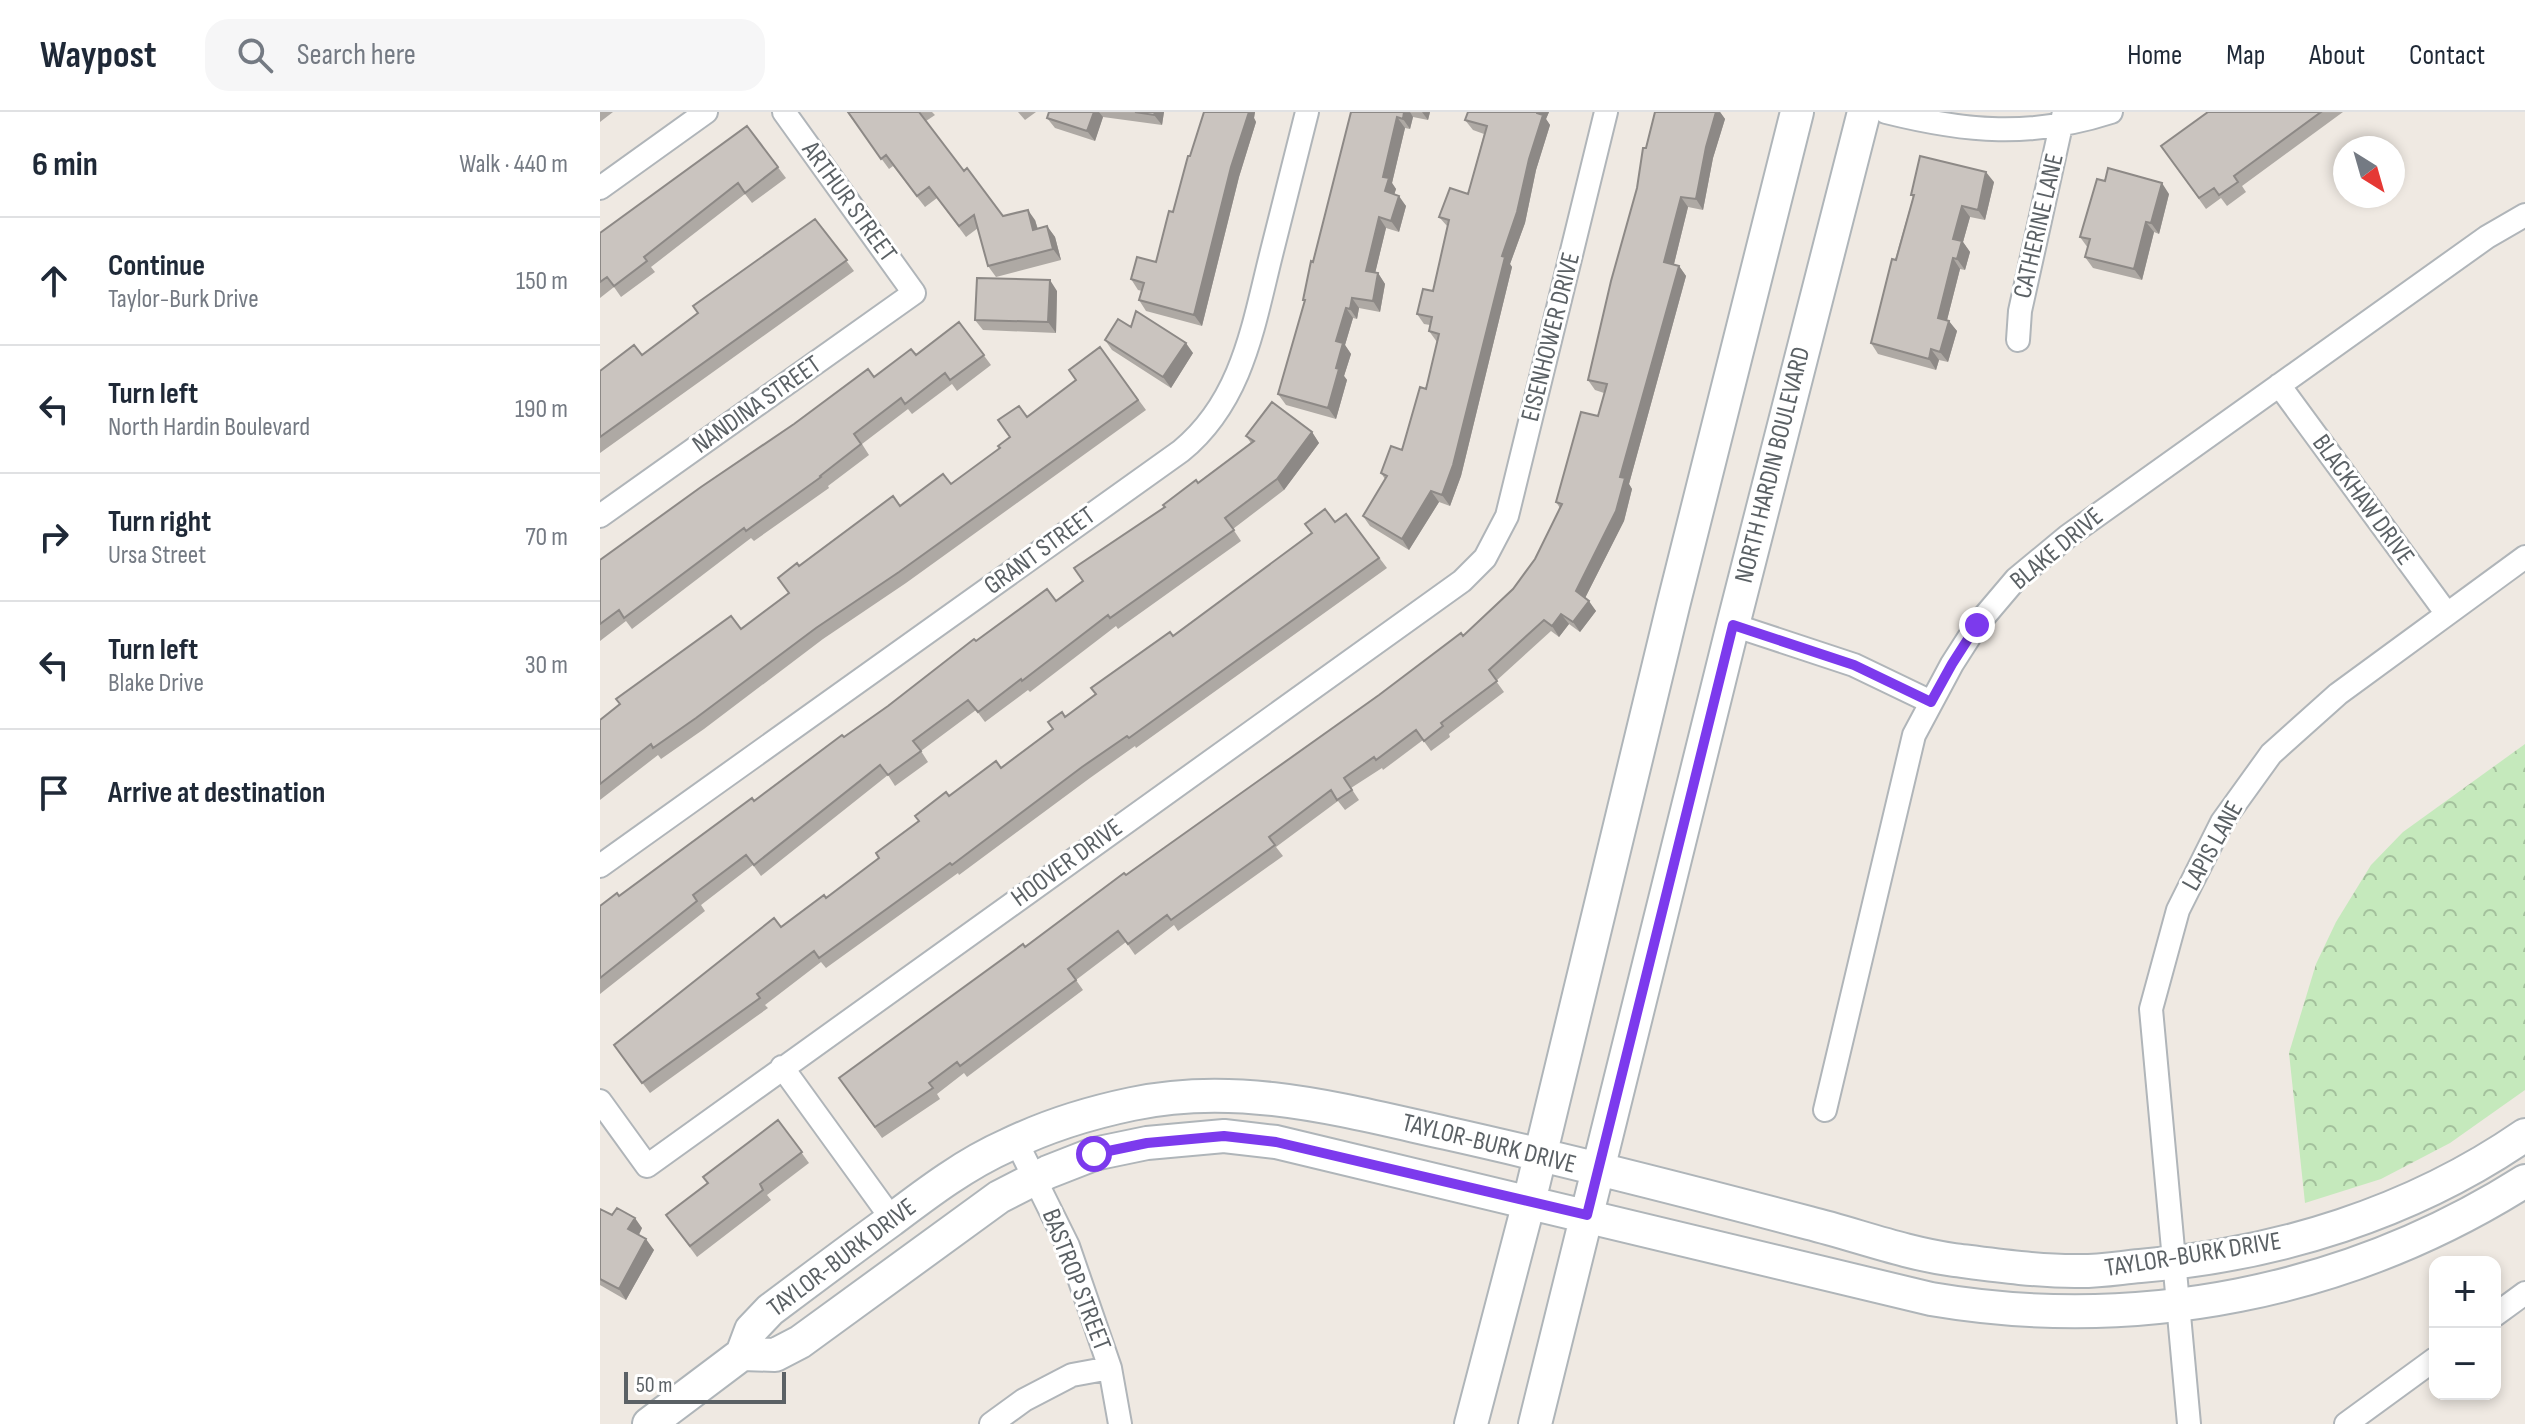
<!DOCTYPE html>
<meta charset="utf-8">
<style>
:root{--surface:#fff;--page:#f6f6f7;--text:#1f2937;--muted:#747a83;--line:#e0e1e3}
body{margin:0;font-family:"Sofia Sans Condensed",sans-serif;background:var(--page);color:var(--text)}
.controls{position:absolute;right:24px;bottom:24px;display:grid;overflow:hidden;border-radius:16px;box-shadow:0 4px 12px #0003}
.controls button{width:72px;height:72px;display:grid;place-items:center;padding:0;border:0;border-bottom:2px solid var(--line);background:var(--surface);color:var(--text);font:40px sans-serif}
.compass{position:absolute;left:1733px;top:24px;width:72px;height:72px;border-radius:50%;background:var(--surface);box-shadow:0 4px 12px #0003;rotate:143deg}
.scale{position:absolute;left:24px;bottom:20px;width:162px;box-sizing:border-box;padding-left:8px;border:4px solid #5b6165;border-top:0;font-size:22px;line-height:28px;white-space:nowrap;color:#5b6165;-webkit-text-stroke:6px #fff;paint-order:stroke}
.stop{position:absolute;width:24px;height:24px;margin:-18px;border:6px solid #7c3aed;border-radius:50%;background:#fff}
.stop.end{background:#7c3aed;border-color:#fff;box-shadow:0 2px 8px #0008}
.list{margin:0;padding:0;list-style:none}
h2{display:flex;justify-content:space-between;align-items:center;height:104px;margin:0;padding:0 32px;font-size:34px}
h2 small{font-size:26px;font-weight:400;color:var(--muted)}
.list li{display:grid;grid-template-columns:52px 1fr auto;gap:24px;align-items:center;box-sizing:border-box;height:128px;padding:0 32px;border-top:2px solid var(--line)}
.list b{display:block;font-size:30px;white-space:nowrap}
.list p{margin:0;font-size:26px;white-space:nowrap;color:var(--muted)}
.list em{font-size:26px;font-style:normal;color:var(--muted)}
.icon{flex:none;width:44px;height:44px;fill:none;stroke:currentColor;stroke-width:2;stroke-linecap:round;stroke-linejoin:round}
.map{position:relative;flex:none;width:1925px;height:1312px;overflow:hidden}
header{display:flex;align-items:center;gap:48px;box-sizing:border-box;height:112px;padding:0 40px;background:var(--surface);border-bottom:2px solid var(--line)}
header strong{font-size:38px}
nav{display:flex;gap:44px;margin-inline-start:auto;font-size:28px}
.search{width:560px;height:72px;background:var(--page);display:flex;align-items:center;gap:20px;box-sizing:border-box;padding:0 28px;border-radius:24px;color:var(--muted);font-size:30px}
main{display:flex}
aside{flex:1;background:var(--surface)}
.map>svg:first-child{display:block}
</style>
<header>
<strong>Waypost</strong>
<div class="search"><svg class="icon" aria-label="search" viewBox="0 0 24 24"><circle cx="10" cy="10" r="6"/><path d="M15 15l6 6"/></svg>Search here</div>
<nav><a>Home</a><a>Map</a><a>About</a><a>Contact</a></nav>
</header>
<main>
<aside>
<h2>6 min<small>Walk · 440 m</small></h2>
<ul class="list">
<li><svg class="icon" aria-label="ahead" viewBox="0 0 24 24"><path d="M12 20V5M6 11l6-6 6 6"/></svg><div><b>Continue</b><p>Taylor-Burk Drive</p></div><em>150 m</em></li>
<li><svg class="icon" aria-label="left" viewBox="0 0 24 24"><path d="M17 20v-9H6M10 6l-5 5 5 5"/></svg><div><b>Turn left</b><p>North Hardin Boulevard</p></div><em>190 m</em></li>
<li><svg class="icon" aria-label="right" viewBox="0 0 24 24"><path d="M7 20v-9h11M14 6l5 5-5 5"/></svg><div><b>Turn right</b><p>Ursa Street</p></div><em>70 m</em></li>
<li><svg class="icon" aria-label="left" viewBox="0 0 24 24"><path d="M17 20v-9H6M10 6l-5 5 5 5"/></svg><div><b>Turn left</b><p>Blake Drive</p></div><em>30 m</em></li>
<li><svg class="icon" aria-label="arrive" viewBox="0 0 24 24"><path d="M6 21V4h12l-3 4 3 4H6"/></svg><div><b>Arrive at destination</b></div></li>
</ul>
</aside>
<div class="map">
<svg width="1925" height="1312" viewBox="0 0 1925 1312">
<defs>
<pattern id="forest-crowns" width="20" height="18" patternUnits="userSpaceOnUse" patternTransform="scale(2)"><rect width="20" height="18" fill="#c5e9bc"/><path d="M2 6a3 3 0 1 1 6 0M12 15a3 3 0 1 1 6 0" fill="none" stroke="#a3c09c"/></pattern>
</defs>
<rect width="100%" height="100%" fill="#efe9e2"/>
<!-- forest -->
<path fill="url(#forest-crowns)" d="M1925 632V978L1850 1031 1781 1067 1705 1091 1689 941 1716 852 1736 810 1771 753 1803 720Z"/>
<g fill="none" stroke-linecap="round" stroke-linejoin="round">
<!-- street casing -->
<g stroke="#b0b5b9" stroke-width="26">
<path id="street" d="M1286 0C1366 20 1431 26 1511 0
M0 76 106 0
M1418 228 1420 199 1464 0
M1679 273 1847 502
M0 404 314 181 184 0
M1133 513 1254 553 1331 590
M0 754 581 339C642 289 653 215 671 143 683 95 695 48 707 0
M182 955 292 1107
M0 989 47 1054 862 469 885 446 907 404 1006 0
M1225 998 1314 623 1352 552 1377 513 1416 467 1468 424 1887 125 1925 103
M416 1029 468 1134 510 1256 520 1312
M1895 1203 1925 1181
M391 1312 424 1288 472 1263 510 1256
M1589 1312 1551 897 1578 798 1622 710 1671 642 1738 582 1925 445
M1746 1312 1835 1247"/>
</g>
<!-- secondary casing -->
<g stroke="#afb5b9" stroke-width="36">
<path id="secondary" d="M142 1242 175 1243 200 1230 399 1085 448 1060 494 1042 547 1031 624 1024 676 1030 1331 1187C1537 1222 1748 1181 1925 1069
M49 1312 142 1242 151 1218 170 1198C210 1168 250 1138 290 1109 327 1081 365 1052 408 1033 447 1014 489 1001 532 992 639 969 742 998 846 1021 967 1048 1088 1079 1209 1111 1257 1123 1304 1141 1354 1148 1393 1153 1435 1159 1475 1159 1496 1160 1518 1156 1540 1154 1677 1143 1812 1101 1925 1023
M871 1312 929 1090 1073 494 1197 0
M935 1312 1133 513 1264 0"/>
</g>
<!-- street -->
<use href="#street" stroke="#fff" stroke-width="22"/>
<!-- secondary -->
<use href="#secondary" stroke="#fff" stroke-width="32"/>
</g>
<!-- wall -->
<path fill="#aea9a4" d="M0 0H13L0 10Z
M247 0H332L335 3 326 9 364 59 403 104 435 108 438 117 447 114 455 125 461 148 396 165 388 154 378 116 366 125 337 86 325 95 293 54 289 57Z
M418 0H436L425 8Z
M449 0H564L562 13 503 5 495 29 455 16 447 6Z
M604 0H655L654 6 656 10 639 65 602 214 546 199 539 188 542 179 538 178 531 167 556 150 573 100Z
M751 0H830L828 8 813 5 810 17 805 16 792 71 796 77 794 82 806 94 799 120 786 116 775 161H778L785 172 780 200 759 196 757 207 753 206 745 233 751 242 744 264 747 268 736 307 686 293 678 282 705 190 703 188Z
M868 0H949L946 7 950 13 936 58 925 111 910 152 912 155 861 364 850 394 839 390 809 438 770 414 763 404 785 367 781 361 802 338 826 277 837 230 829 219 830 213 824 212 817 202 833 179 848 115 839 105 868 82 884 22 873 18 865 8Z
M1116 0H1120L1125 7 1113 46 1103 98 1088 95 1074 152 1079 154 1086 164 1029 372 1032 377 1024 409 985 486 996 499 980 520 969 512 959 525 951 519 896 569 904 580 849 622 850 625 831 639 823 628 783 658 782 656 751 676 759 688 745 698 738 689 676 735 683 744 578 819 574 813 535 843 526 830 476 868 483 878 367 965 364 961 337 982 340 987 282 1026 239 966 863 524 913 477 935 447 960 396 956 390 998 304 1004 281 995 278 988 268 1037 76 1046 36Z
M1608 0H1743L1642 74 1646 80 1627 94 1621 86 1606 97 1561 34Z
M147 14 186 66 152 91 145 82 51 155 55 160 21 185 14 175 0 186V121Z
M1505 69 1569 82 1559 122 1554 120 1542 168 1493 156 1485 145 1488 136 1480 125Z
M1394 70 1385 108 1370 105 1363 130 1370 140 1365 158 1360 157 1347 208 1357 219 1348 250 1339 248 1336 258 1278 242 1271 231 1313 85 1311 83Z
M215 107 254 159 0 341V259L42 243 98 201Z
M457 179 456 221 383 218 375 208Z
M359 210 391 253 357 279 352 272 312 302 308 297 262 332 269 343 228 374 229 376 154 429 151 426 32 517 26 509 0 529V448L274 265 316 243Z
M531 215 593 241 571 276 512 238 505 228Z
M500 235 546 298 306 471 223 527 104 617 61 647 58 643 0 688V608L141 517 189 481 199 454 300 394 351 372 400 336 410 325 427 305 476 268Z
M712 320 719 331 684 378 633 417 641 429 518 517 516 514 430 580 428 578 385 610 376 598 321 639 328 650 295 674 288 663 161 764 153 753 101 793 105 799 0 882V794L19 784 288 594 376 529 456 489 483 469 565 395 651 331 646 324Z
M746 402 787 456 536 636 535 634 490 666 359 763 358 761 226 856 221 850 165 893 168 896 50 981 14 933 181 815 226 786 279 746 319 709 349 684 401 656 453 617 465 605 573 524Z
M178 1008 209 1051 167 1083 171 1088 97 1145 66 1103 108 1071Z
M0 1097 42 1116 39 1123 54 1138 26 1188 0 1173Z"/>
<!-- shaded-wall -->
<path fill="#8d8986" d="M494 0H499L503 5 495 29 487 19Z
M555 0H564L562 13 554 3Z
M647 0H655L654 6 656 10 639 65 602 214 594 203 631 55Z
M804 0H810L813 5 810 17 803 7Z
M822 0H830L828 8Z
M937 0H949L946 7 950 13 936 58 925 111 910 152 912 155 861 364 850 394 842 383 902 144 929 47Z
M1116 0H1120L1125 7 1113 46 1103 98 1096 87 1106 35Z
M797 5 805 16 792 71 796 77 792 90 785 79 783 65Z
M1386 60 1394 70 1385 108 1378 98Z
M1562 71 1569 82 1559 122 1551 111Z
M799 84 806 94 799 120 791 109Z
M1081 85 1088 95 1072 160 1064 150Z
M1362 94 1370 105 1363 130 1370 140 1365 158 1357 147 1353 127Z
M428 98 435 108 441 129 433 118Z
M779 105 786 116 773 170 766 159Z
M1546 110 1554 120 1542 168 1534 157Z
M447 114 455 125 461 148 453 137Z
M1353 146 1360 157 1345 216 1338 206Z
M1079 154 1086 164 1029 372 1032 377 1024 409 983 490 976 479 1020 365Z
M778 161 785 172 780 200 773 189Z
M450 168 457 179 456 221 448 210Z
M752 186 759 196 757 207 750 197Z
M746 196 753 206 745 233 751 242 744 264 747 268 736 307 728 296 736 256V229Z
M1349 209 1357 219 1348 250 1340 240Z
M586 231 593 241 571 276 563 265Z
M1331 237 1339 248 1336 258 1329 247Z
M712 320 719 331 684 378 677 367Z
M831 379 839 390 809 438 802 427Z
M989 489 996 499 980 520 973 510Z
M961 502 969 512 959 525 952 514Z
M35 1106 42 1116 36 1128 28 1117Z
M46 1127 54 1138 26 1188 19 1177Z"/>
<!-- building -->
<path fill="#cac4bf" stroke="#8d8986" stroke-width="2" d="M248 0H319L364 59 367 56 403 104 428 98 433 118 447 114 453 137 388 154 374 103 359 114 329 75 317 84 286 43 281 47Z
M449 0H494L487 19 447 6Z
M535 0H555L554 3Z
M604 0H649L631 55 594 203 539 188 544 171 531 167 537 145 556 150 569 99 573 100 588 44H590Z
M751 0H804L803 7 797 5 783 65 789 66 785 79 799 84 791 109 779 105 766 159 778 161 773 189 752 186 750 197 746 196 736 229 743 231 736 256 739 257 728 296 678 282 705 188H703L711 149 713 150Z
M868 0H937V1L943 3 929 47 917 100 902 144 905 145 853 353 842 383 831 379 802 427 763 404 787 364 781 361 791 334 802 338 820 275 826 277 839 222 829 219 832 205 817 202 823 177 833 179 849 108 839 105 850 76 868 82 887 14 865 8Z
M1055 0H1116L1106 35 1096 87 1081 85 1064 150 1079 154 1020 365 1025 366 1016 399 976 479 989 489 973 510 961 502 952 514 944 508 889 558 897 569 841 611 843 614 824 629 816 618 776 648 774 645 744 666 752 678 737 688 731 678 669 725 675 733 571 808 567 803 528 832 518 819 468 857 476 868 360 954 357 950 329 971 333 976 275 1015 239 966 423 832 425 835 524 761 526 763 779 583 861 521 863 524 913 477 935 447 962 392 956 390 981 300 998 304 1007 272 988 268 1011 169 1037 76 1043 36H1046Z
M1608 0H1721L1634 64 1638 70 1619 83 1614 76 1599 86 1561 34Z
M147 14 178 55 145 81 138 71 44 145 47 149 14 174 7 165 0 170V121Z
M1320 44 1386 60 1378 98 1362 94 1353 127 1362 129 1357 147 1353 146 1338 206 1349 209 1340 240 1331 237 1329 247 1271 231 1292 147 1296 148 1314 83H1311Z
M1508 56 1562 71 1551 111 1546 110 1534 157 1485 145 1490 127 1480 125 1497 67 1505 69Z
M215 107 247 148 0 325V259L34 233 42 243 98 201 93 194Z
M377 166 450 168 448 210 375 208Z
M536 199 586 231 563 265 505 228 518 207 531 215Z
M359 210 384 243 350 268 345 261 305 292 301 286 254 322 261 332 220 364 221 365 146 419 144 416 24 506 19 498 0 512V448L101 375 194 312 268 257 274 265 311 237 316 243Z
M500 235 538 288 299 460 216 516 96 606 53 636 51 632 0 672V608L20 592 16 587 131 504 141 517 189 481 178 466 197 451 199 454 293 384 300 394 343 362 351 372 400 336 398 334 410 325 398 308 419 294 427 305 476 268 469 258Z
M672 290 712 320 677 367 625 406 634 418 510 506 508 503 422 569 421 567 378 600 368 588 313 629 321 639 288 663 280 653 154 753 146 743 93 783 97 789 0 866V794L17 781 19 784 152 686 154 689 242 623 244 625 288 594 374 527 376 529 447 477 456 489 483 469 474 456 565 395 563 393 596 368 598 371 654 329 646 324Z
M725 397 735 410 746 402 779 446 529 626 527 624 482 655 352 753 350 751 219 846 214 839 157 882 160 886 42 971 14 933 174 806 181 815 224 783 226 786 279 746 276 741 319 709 315 704 346 680 349 684 396 649 401 656 453 617 448 610 462 600 465 605 496 582 491 576 570 520 573 524 712 421 705 412Z
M178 1008 202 1040 160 1072 163 1078 90 1134 66 1103 108 1071 103 1065Z
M17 1096 35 1106 28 1117 46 1127 19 1177 0 1167V1097L12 1103Z"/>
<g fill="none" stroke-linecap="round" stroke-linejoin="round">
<!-- route -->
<path stroke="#7c3aed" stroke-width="10" d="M494 1042 547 1031 624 1024 676 1030 987 1103 1133 513 1254 553 1331 590 1352 552 1377 513"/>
</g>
<g text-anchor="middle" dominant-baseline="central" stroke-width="6" stroke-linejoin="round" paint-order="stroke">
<!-- street labels -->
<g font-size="26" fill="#5b6165" stroke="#fff">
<text transform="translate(249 90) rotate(54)">ARTHUR STREET</text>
<text transform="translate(1439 114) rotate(-77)">CATHERINE LANE</text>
<text transform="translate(951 225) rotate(-76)">EISENHOWER DRIVE</text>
<text transform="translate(157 293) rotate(-35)">NANDINA STREET</text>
<text transform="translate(1173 353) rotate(-76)">NORTH HARDIN BOULEVARD</text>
<text transform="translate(1763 388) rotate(54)">BLACKHAW DRIVE</text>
<text transform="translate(1457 437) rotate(-40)">BLAKE DRIVE</text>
<text transform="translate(440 439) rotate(-36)">GRANT STREET</text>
<text transform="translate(1613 734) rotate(-61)">LAPIS LANE</text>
<text transform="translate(467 751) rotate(-36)">HOOVER DRIVE</text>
<text transform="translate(889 1032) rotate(14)">TAYLOR-BURK DRIVE</text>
<text transform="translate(1593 1143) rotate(-9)">TAYLOR-BURK DRIVE</text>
<text transform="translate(242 1146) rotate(-37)">TAYLOR-BURK DRIVE</text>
<text transform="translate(476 1168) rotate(69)">BASTROP STREET</text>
</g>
</g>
</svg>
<div class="controls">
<button>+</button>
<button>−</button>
</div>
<svg class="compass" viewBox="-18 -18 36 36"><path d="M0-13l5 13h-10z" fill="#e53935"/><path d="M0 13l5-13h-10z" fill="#747a83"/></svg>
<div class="scale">50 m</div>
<div class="stop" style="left:494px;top:1042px"></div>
<div class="stop end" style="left:1377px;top:513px"></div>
</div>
</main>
